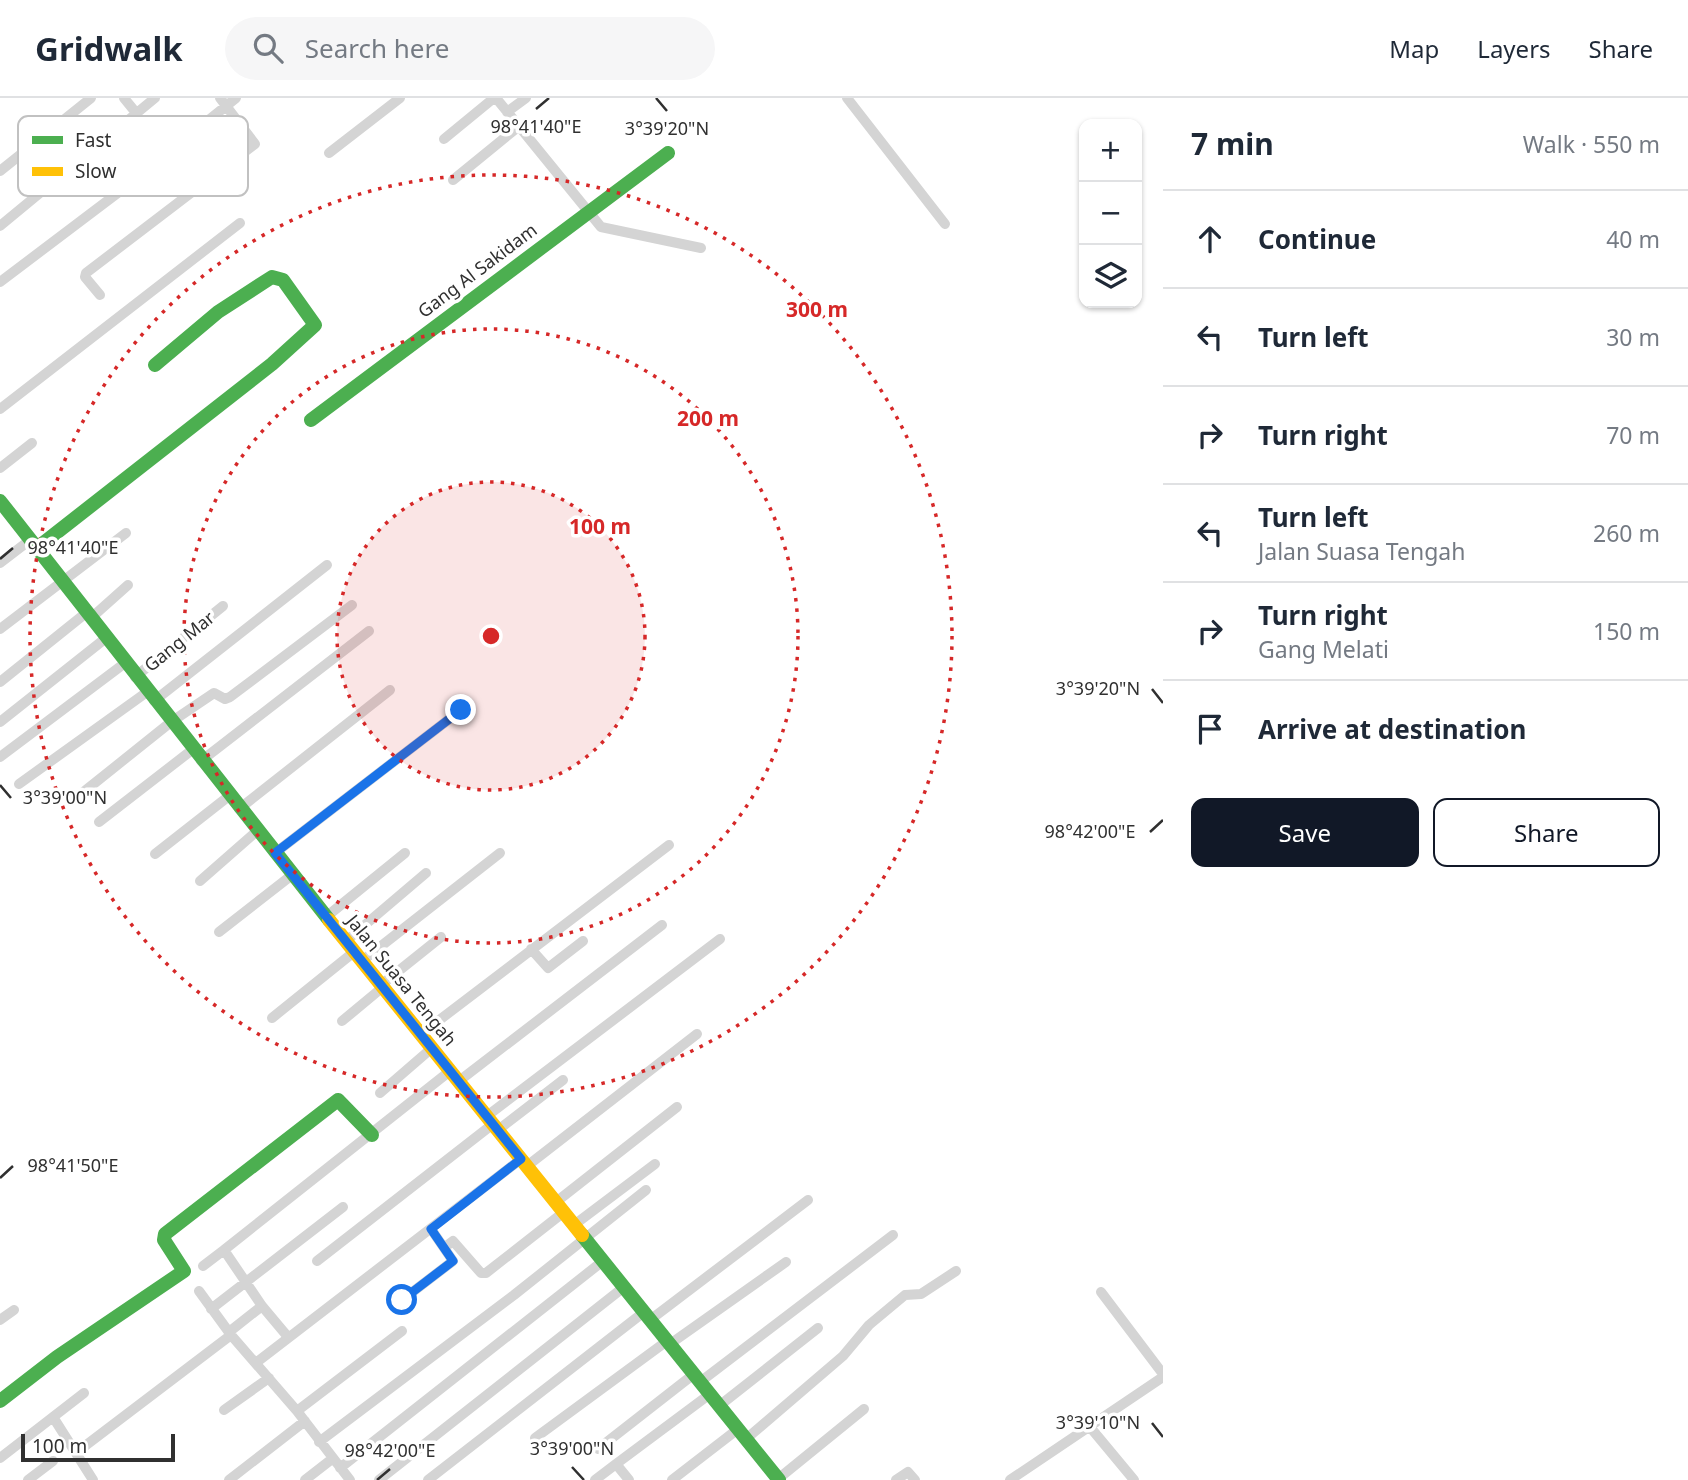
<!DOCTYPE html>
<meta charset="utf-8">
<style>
:root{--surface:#fff;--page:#f6f6f7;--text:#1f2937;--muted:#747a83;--line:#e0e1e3;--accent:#111827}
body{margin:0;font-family:"Noto Sans",sans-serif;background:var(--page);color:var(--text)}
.controls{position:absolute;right:21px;top:21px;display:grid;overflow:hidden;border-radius:14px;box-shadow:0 2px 5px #0004}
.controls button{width:63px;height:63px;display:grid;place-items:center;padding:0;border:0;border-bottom:2px solid var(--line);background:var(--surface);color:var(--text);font:35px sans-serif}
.scale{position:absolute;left:21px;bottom:18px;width:154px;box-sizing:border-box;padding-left:7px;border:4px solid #303030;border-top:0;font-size:19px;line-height:24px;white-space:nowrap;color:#303030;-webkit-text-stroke:5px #fff;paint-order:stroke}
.stop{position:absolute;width:21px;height:21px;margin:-16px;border:5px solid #1a73e8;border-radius:50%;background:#fff}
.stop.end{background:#1a73e8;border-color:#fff;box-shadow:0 2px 7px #0008}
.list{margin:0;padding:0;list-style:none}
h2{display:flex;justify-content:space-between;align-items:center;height:91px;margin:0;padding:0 28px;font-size:30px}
h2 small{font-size:23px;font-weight:400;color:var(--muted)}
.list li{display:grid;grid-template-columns:46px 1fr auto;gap:21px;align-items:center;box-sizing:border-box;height:98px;padding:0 28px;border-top:2px solid var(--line)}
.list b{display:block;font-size:26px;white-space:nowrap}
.list p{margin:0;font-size:23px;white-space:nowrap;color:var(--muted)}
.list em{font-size:23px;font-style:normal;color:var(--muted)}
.actions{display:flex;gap:14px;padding:21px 28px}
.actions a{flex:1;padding:16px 0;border:2px solid var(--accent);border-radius:14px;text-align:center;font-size:24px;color:var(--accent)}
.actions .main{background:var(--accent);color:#fff}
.icon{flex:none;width:38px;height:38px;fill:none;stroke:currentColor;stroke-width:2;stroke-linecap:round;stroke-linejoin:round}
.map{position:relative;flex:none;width:1163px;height:1382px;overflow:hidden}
header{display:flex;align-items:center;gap:42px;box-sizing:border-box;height:98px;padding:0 35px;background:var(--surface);border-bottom:2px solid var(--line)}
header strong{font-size:33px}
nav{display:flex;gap:38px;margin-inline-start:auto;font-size:24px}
.search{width:490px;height:63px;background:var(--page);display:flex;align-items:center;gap:18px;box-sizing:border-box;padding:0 24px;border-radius:38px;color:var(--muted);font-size:26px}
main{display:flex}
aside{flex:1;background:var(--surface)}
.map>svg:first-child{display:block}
</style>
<header>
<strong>Gridwalk</strong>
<div class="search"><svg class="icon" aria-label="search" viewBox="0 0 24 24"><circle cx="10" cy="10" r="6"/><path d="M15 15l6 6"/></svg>Search here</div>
<nav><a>Map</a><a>Layers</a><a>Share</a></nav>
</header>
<main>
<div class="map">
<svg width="1163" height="1382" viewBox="0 0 1163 1382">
<rect width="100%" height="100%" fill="#fff"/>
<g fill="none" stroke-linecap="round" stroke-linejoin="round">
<!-- street -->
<path stroke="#d4d4d4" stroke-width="10" d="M124 0 137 16
M496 0 601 129 701 150
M847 0 945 126
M507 14 526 0
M444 41 494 0
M329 55 400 0
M0 73 91 0
M453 82 518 29
M0 128 155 0
M0 184 123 91 236 0
M100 197 85 179 86 175 255 46 220 0
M0 311 240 125
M0 370 32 345
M0 465 30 442
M91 520 128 487
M0 531 126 435
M135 579 223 508
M0 584 86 515
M154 603 327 467
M0 624 106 540
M0 659 125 565
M201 663 369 533
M19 686 147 594
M81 696 171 624 214 595 225 601 230 599 352 507
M239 711 390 592
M99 724 192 652
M275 755 461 612 464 607 459 601
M155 756 229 698
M200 783 257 733
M326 819 405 755
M219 834 292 777
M346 843 426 775
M531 851 548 870 583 843
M362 863 500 755
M381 887 441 839
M272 920 354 854
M342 923 383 889
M421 936 669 747
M459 983 662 827
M380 995 432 950
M487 1018 720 841
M498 1032 563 982
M527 1068 697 936
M556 1104 677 1009
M574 1127 655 1066
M445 1149 453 1143 481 1175H486L564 1114
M224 1152 450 973
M317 1163 493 1026
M203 1168 224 1152 262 1208 288 1239
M199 1193 231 1237 297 1313 350 1382
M1101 1194 1163 1276
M402 1202 453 1163 431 1131
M211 1211 343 1109
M0 1222 14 1212
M650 1222 808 1102
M229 1234 262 1208
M670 1246 786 1164
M257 1264 521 1061
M700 1284 893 1137
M719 1308 818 1230
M224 1312 269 1280
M297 1313 402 1233
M53 1319 93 1382
M1090 1329 1134 1382
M535 1340 667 1243
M746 1341 843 1258 869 1227 905 1197 921 1196 956 1173
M319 1344 514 1197 646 1092
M598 1351 694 1276
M77 1354 231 1237
M0 1360 84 1295
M616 1366 710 1296
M340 1370 603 1163
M778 1381 864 1311
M28 1382 53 1363
M229 1382 305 1323
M305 1382 332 1361
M379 1382 624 1189
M428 1382 644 1214
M595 1382 616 1366 629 1382
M672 1382 738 1331
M896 1382 908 1374 915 1382
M1010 1382 1163 1279"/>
<!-- fast -->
<path stroke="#4caf50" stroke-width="14" d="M311 322 668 55
M0 403 329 822
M37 450 272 266 315 227 283 182 272 179 218 214 155 267
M582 1137 779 1382
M0 1303 57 1259 184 1173 164 1142 165 1136 338 1002 372 1037"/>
<!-- slow -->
<path stroke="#ffc107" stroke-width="14" d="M329 822 582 1137"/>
</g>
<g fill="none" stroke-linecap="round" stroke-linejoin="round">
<!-- route -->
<path stroke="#1a73e8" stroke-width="9" d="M402 1202 453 1163 431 1131 521 1061 275 755 461 612"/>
</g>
<!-- ticks -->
<path fill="none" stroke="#303030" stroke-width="2.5" d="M656 0 667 13M536 11 549 0M0 461 13 450M1152 591 1163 605M0 687 11 700M1150 734 1163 722M0 1080 13 1068M1152 1325 1163 1339M572 1369 584 1382M377 1382 390 1371"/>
<!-- distance rings -->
<circle cx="491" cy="538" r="154" fill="#d62828" fill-opacity=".12"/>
<g fill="none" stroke="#d62828" stroke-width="3.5" stroke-dasharray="3.5 7">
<circle cx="491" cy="538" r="154"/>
<circle cx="491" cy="538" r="307"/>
<circle cx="491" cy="538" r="461"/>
</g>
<g text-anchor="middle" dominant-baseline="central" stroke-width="7" stroke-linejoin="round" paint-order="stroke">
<!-- street labels -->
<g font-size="18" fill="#303030" stroke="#fff">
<text transform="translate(477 172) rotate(-37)">Gang Al Sakidam</text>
<text transform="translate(179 543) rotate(-39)">Gang Mar</text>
<text transform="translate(402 882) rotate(51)">Jalan Suasa Tengah</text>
</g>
</g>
<!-- legend -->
<rect x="18" y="18" width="230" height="80" rx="10" fill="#fff" stroke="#c1c1c1" stroke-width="2"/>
<rect x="32" y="38" width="31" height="8" fill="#4caf50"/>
<rect x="32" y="69" width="31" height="9" fill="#ffc107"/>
<g font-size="19" fill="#303030">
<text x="75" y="49">Fast</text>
<text x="75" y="80">Slow</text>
</g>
<g font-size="18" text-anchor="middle" fill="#303030" stroke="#fff" stroke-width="7" stroke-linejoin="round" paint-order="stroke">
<text x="536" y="35">98°41'40"E</text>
<text x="667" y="37">3°39'20"N</text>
<text x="73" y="456">98°41'40"E</text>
<text x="1098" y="597">3°39'20"N</text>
<text x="65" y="706">3°39'00"N</text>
<text x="1090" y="740">98°42'00"E</text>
<text x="73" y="1074">98°41'50"E</text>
<text x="1098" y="1331">3°39'10"N</text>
<text x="572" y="1357">3°39'00"N</text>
<text x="390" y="1359">98°42'00"E</text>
</g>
<circle cx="491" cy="538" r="10" fill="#d62828" stroke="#fff" stroke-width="3.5"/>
<g font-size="21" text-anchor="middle" font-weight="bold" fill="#d62828" stroke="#fff" stroke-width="7" stroke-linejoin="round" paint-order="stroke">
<text x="817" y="219">300 m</text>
<text x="708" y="328">200 m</text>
<text x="600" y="436">100 m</text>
</g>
</svg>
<div class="controls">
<button>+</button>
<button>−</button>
<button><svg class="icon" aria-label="layers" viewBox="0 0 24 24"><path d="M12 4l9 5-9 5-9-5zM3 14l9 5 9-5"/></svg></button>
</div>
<div class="scale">100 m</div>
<div class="stop" style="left:402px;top:1202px"></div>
<div class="stop end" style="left:461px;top:612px"></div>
</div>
<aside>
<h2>7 min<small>Walk · 550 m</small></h2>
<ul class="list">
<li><svg class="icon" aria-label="ahead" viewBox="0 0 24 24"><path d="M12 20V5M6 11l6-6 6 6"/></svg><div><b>Continue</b></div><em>40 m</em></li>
<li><svg class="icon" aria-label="left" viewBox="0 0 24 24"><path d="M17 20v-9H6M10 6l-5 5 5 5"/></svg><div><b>Turn left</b></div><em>30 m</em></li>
<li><svg class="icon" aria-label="right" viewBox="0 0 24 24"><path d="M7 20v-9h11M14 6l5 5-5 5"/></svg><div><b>Turn right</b></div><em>70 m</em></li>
<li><svg class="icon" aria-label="left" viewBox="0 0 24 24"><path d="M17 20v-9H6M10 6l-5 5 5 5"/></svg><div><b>Turn left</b><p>Jalan Suasa Tengah</p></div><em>260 m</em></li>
<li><svg class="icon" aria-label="right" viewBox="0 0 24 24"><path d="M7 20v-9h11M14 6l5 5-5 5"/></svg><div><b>Turn right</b><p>Gang Melati</p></div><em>150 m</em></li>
<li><svg class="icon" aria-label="arrive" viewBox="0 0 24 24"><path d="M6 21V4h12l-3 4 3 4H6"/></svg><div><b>Arrive at destination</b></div></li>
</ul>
<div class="actions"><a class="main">Save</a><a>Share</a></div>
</aside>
</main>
